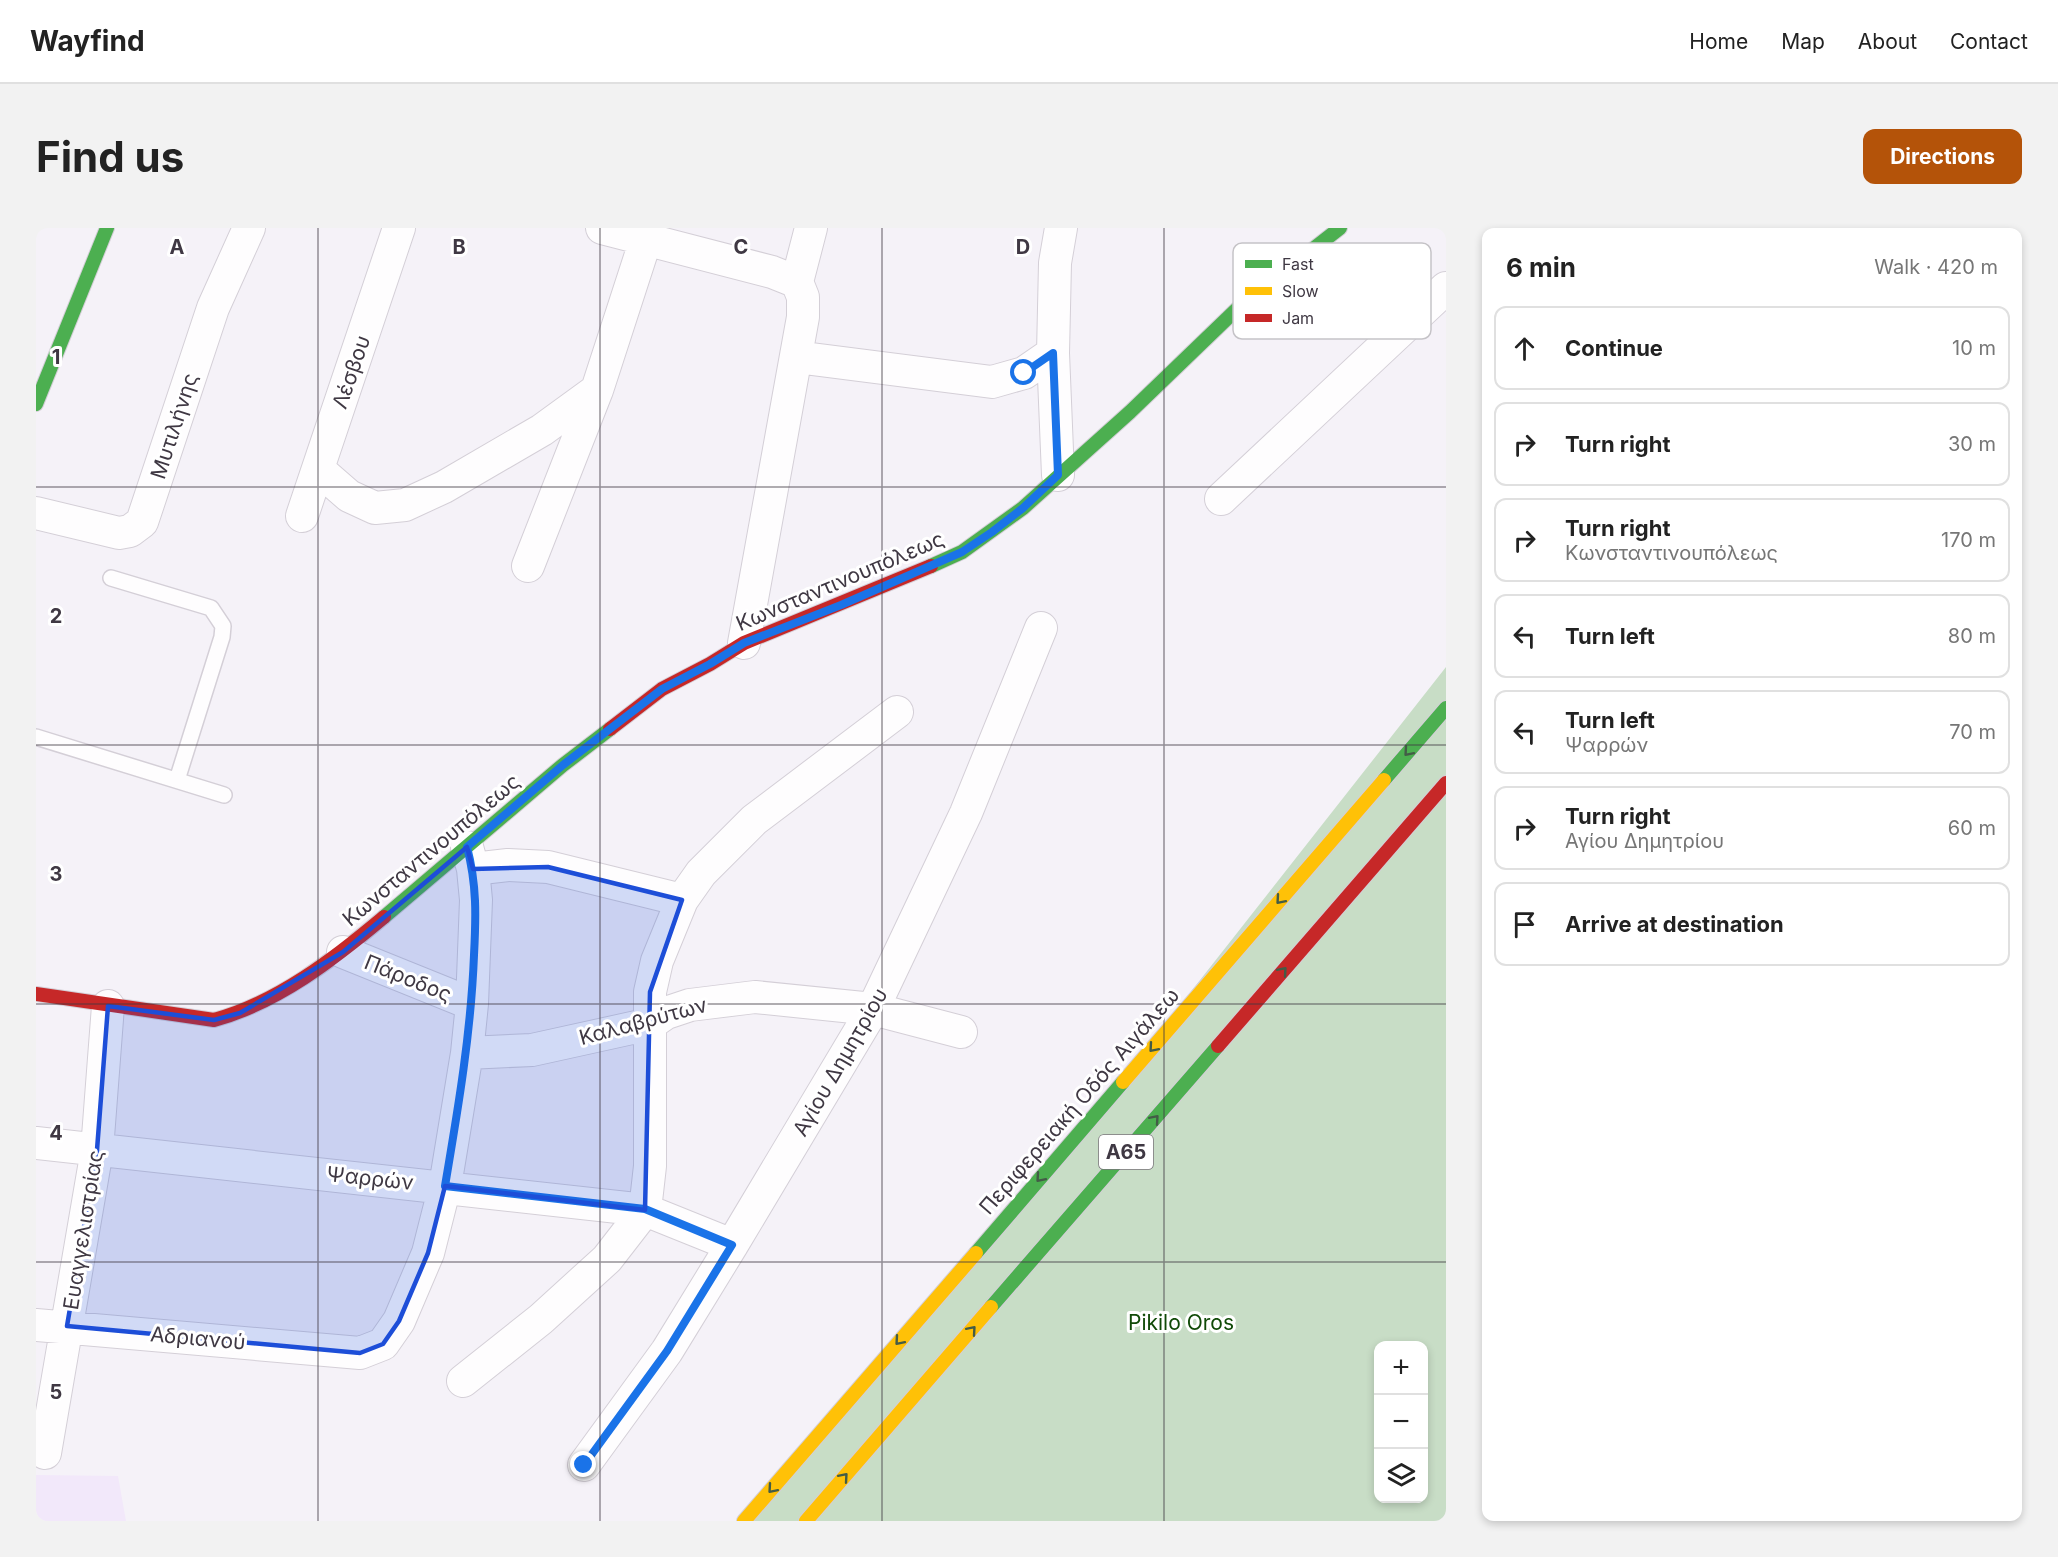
<!DOCTYPE html>
<meta charset="utf-8">
<style>
:root{--surface:#fff;--page:#f2f2f2;--text:#222;--muted:#767676;--line:#e0e0e0;--accent:#b45309}
body{margin:0;font-family:Inter,sans-serif;background:var(--page);color:var(--text)}
.controls{position:absolute;right:18px;bottom:18px;display:grid;overflow:hidden;border-radius:12px;box-shadow:0 3px 9px #0003}
.controls button{width:54px;height:54px;display:grid;place-items:center;padding:0;border:0;border-bottom:2px solid var(--line);background:var(--surface);color:var(--text);font:30px sans-serif}
.stop{position:absolute;width:18px;height:18px;margin:-14px;border:4px solid #1a73e8;border-radius:50%;background:#fff}
.stop.end{background:#1a73e8;border-color:#fff;box-shadow:0 2px 6px #0008}
.list{margin:0;padding:0;list-style:none}
h2{display:flex;justify-content:space-between;align-items:center;height:78px;margin:0;padding:0 24px;font-size:26px}
h2 small{font-size:20px;font-weight:400;color:var(--muted)}
.list li{display:grid;grid-template-columns:39px 1fr auto;gap:18px;align-items:center;box-sizing:border-box;height:84px;margin:0 12px 12px;padding:0 12px;border:2px solid var(--line);border-radius:12px}
.list b{display:block;font-size:22px;white-space:nowrap}
.list p{margin:0;font-size:20px;white-space:nowrap;color:var(--muted)}
.list em{font-size:20px;font-style:normal;color:var(--muted)}
.icon{flex:none;width:33px;height:33px;fill:none;stroke:currentColor;stroke-width:2;stroke-linecap:round;stroke-linejoin:round}
.map{position:relative;flex:none;width:1410px;height:1293px;overflow:hidden;border-radius:12px}
header{display:flex;align-items:center;gap:36px;box-sizing:border-box;height:84px;padding:0 30px;background:var(--surface);border-bottom:2px solid var(--line)}
header strong{font-size:28px}
nav{display:flex;gap:33px;margin-inline-start:auto;font-size:21px}
.intro{display:flex;align-items:center;justify-content:space-between;box-sizing:border-box;height:144px;padding:0 36px}
h1{margin:0;font-size:42px}
.button{padding:15px 27px;border-radius:12px;background:var(--accent);color:#fff;font-size:21px;font-weight:700}
main{display:flex;gap:36px;padding:0 36px}
aside{flex:1;background:var(--surface);border-radius:12px;box-shadow:0 3px 9px #0003}
.map>svg:first-child{display:block}
</style>
<header>
<strong>Wayfind</strong>
<nav><a>Home</a><a>Map</a><a>About</a><a>Contact</a></nav>
</header>
<div class="intro"><h1>Find us</h1><a class="button">Directions</a></div>
<main>
<div class="map">
<svg width="1410" height="1293" viewBox="0 0 1410 1293">
<rect width="100%" height="100%" fill="#f5f2f8"/>
<!-- built -->
<path fill="#f2e8fa" d="M0 1247 82 1248 90 1293H0Z"/>
<!-- green -->
<path fill="#c8ddc6" fill-rule="evenodd" d="M1410 439V1293H717L1043 906ZM1342 1118H1388V1270H1342Z"/>
<g fill="none" stroke-linecap="round" stroke-linejoin="round">
<!-- lane casing -->
<g stroke="#d4cfd7" stroke-width="18">
<path id="lane" d="M75 350 175 380 187 398 186 409 141 552
M0 509 188 567"/>
</g>
<!-- street casing -->
<g stroke="#d4cfd7" stroke-width="34">
<path id="street" d="M566 0 736 44 761 54 767 69V89L708 415
M761 54 775 0
M1017 125 1022 247
M760 129 956 154 988 145 1017 125 1019 35 1025 0
M282 241 313 268 339 280 369 277 408 259 506 202 561 162
M1185 271 1410 60
M0 285 83 305 94 303 106 294 177 80 213 0
M266 288 363 0
M492 338 561 162 610 11
M437 641 472 637 512 639 646 672
M307 724 436 776
M431 825 496 822 614 796 630 785 654 777 719 769 837 781 925 804
M0 915 609 982 696 1017
M0 1097 324 1125 347 1116 363 1093 392 1025 409 958 431 825 436 776 440 672 437 641 431 619
M427 1153 505 1091 571 1031 609 982 614 938V764L621 733 646 672 665 645 718 592 861 484
M9 1225 61 922 72 778
M548 1237 631 1123 696 1017 837 781 930 585 1005 400"/>
</g>
<!-- fast casing -->
<g stroke="#d4cfd7" stroke-width="16">
<path id="fast" d="M0 176 71 0
M895 338 926 324 987 280 1094 184 1203 79 1304 0
M1348 552 1410 480
M348 689 527 537 574 501
M940 1025 1087 854
M955 1079 1182 818"/>
</g>
<!-- slow casing -->
<g stroke="#d4cfd7" stroke-width="16">
<path id="slow" d="M1087 854 1348 552
M708 1293 940 1025
M770 1293 955 1079"/>
</g>
<!-- jam casing -->
<g stroke="#d4cfd7" stroke-width="16">
<path id="jam" d="M574 501 626 461 674 436 708 415 895 338
M0 766 178 792C241 775 298 731 348 689
M1182 818 1410 555"/>
</g>
<!-- lane -->
<use href="#lane" stroke="#fefdfe" stroke-width="15"/>
<!-- street -->
<use href="#street" stroke="#fefdfe" stroke-width="32"/>
<!-- fast -->
<use href="#fast" stroke="#4caf50" stroke-width="14"/>
<!-- slow -->
<use href="#slow" stroke="#ffc107" stroke-width="14"/>
<!-- jam -->
<use href="#jam" stroke="#c62828" stroke-width="14"/>
</g>
<!-- one-way arrows -->
<defs><path id="oneway-chevron" d="M-2-3.5L2.5 0L-2 3.5" fill="none" stroke-width="1.6" stroke-linecap="round" stroke-linejoin="round" transform="scale(1.5)"/></defs>
<g stroke="#435c47">
<use href="#oneway-chevron" transform="translate(1372 524) rotate(131)"/>
<use href="#oneway-chevron" transform="translate(1244 672) rotate(131)"/>
<use href="#oneway-chevron" transform="translate(1247 743) rotate(-49)"/>
<use href="#oneway-chevron" transform="translate(1117 820) rotate(131)"/>
<use href="#oneway-chevron" transform="translate(1119 891) rotate(-49)"/>
<use href="#oneway-chevron" transform="translate(1004 950) rotate(131)"/>
<use href="#oneway-chevron" transform="translate(936 1102) rotate(-49)"/>
<use href="#oneway-chevron" transform="translate(863 1113) rotate(131)"/>
<use href="#oneway-chevron" transform="translate(808 1249) rotate(-49)"/>
<use href="#oneway-chevron" transform="translate(736 1261) rotate(131)"/>
</g>
<g fill="none" stroke-linecap="round" stroke-linejoin="round">
<!-- route -->
<path stroke="#1a73e8" stroke-width="8" d="M548 1237 631 1123 696 1017 609 981 409 958C422 881 435 805 438 727 440 689 441 657 431 619L527 537 626 461 674 436 708 415 805 377 926 324 956 304 987 280 1022 247 1017 125 988 145"/>
</g>
<!-- marked area -->
<path fill="#1d4ed8" fill-opacity="0.2" stroke="#1d4ed8" stroke-width="4.5" stroke-linejoin="round" d="M431 619 437 641 512 639 646 672 614 764 609 982 409 958 392 1025 363 1093 347 1116 324 1125 31 1098 61 922 72 778 178 792 204 785 307 724Z"/>
<!-- grid -->
<path fill="none" stroke="#3f3843" stroke-width="1.5" stroke-opacity="0.55" d="M282 0V1293M564 0V1293M846 0V1293M1128 0V1293M0 259H1410M0 517H1410M0 776H1410M0 1034H1410"/>
<g text-anchor="middle" dominant-baseline="central" stroke-width="6" stroke-linejoin="round" paint-order="stroke">
<!-- shield labels -->
<rect fill="#fff" stroke="#79747b" stroke-width="1.5" x="1063" y="907" width="54" height="34" rx="4.5"/>
<g font-size="20" font-weight="bold" fill="#3f3843">
<text x="1090" y="924">Α65</text>
</g>
<!-- street labels -->
<g font-size="21" fill="#3f3843" stroke="#fff">
<text transform="translate(315 144) rotate(-71)">Λέσβου</text>
<text transform="translate(138 198) rotate(-72)">Μυτιλήνης</text>
<text transform="translate(804 353) rotate(-23)">Κωνσταντινουπόλεως</text>
<text transform="translate(395 622) rotate(-40)">Κωνσταντινουπόλεως</text>
<text transform="translate(372 750) rotate(22)">Πάροδος</text>
<text transform="translate(607 793) rotate(-15)">Καλαβρύτων</text>
<text transform="translate(804 834) rotate(-60)">Αγίου Δημητρίου</text>
<text transform="translate(1043 873) rotate(-49)">Περιφερειακή Οδός Αιγάλεω</text>
<text transform="translate(334 950) rotate(6)">Ψαρρών</text>
<text transform="translate(47 1002) rotate(-81)">Ευαγγελιστρίας</text>
<text transform="translate(162 1110) rotate(5)">Αδριανού</text>
</g>
<!-- park labels -->
<g font-size="21" fill="#104a07" stroke="#fff">
<text x="1145" y="1094">Pikilo Oros</text>
</g>
</g>
<!-- legend -->
<rect x="1197" y="15" width="198" height="96" rx="9" fill="#fff" stroke="#c5c3c7" stroke-width="1.5"/>
<rect x="1209" y="32" width="27" height="8" fill="#4caf50"/>
<rect x="1209" y="59" width="27" height="8" fill="#ffc107"/>
<rect x="1209" y="86" width="27" height="8" fill="#c62828"/>
<g font-size="16" fill="#3f3843">
<text x="1246" y="42">Fast</text>
<text x="1246" y="69">Slow</text>
<text x="1246" y="96">Jam</text>
</g>
<g font-size="20" text-anchor="middle" font-weight="bold" fill="#3f3843" stroke="#fff" stroke-width="6" stroke-linejoin="round" paint-order="stroke">
<text x="141" y="26">A</text>
<text x="423" y="26">B</text>
<text x="705" y="26">C</text>
<text x="987" y="26">D</text>
<text x="20" y="136">1</text>
<text x="20" y="395">2</text>
<text x="20" y="653">3</text>
<text x="20" y="912">4</text>
<text x="20" y="1171">5</text>
</g>
</svg>
<div class="controls">
<button>+</button>
<button>−</button>
<button><svg class="icon" aria-label="layers" viewBox="0 0 24 24"><path d="M12 4l9 5-9 5-9-5zM3 14l9 5 9-5"/></svg></button>
</div>
<div class="stop" style="left:988px;top:145px"></div>
<div class="stop end" style="left:548px;top:1237px"></div>
</div>
<aside>
<h2>6 min<small>Walk · 420 m</small></h2>
<ul class="list">
<li><svg class="icon" aria-label="ahead" viewBox="0 0 24 24"><path d="M12 20V5M6 11l6-6 6 6"/></svg><div><b>Continue</b></div><em>10 m</em></li>
<li><svg class="icon" aria-label="right" viewBox="0 0 24 24"><path d="M7 20v-9h11M14 6l5 5-5 5"/></svg><div><b>Turn right</b></div><em>30 m</em></li>
<li><svg class="icon" aria-label="right" viewBox="0 0 24 24"><path d="M7 20v-9h11M14 6l5 5-5 5"/></svg><div><b>Turn right</b><p>Κωνσταντινουπόλεως</p></div><em>170 m</em></li>
<li><svg class="icon" aria-label="left" viewBox="0 0 24 24"><path d="M17 20v-9H6M10 6l-5 5 5 5"/></svg><div><b>Turn left</b></div><em>80 m</em></li>
<li><svg class="icon" aria-label="left" viewBox="0 0 24 24"><path d="M17 20v-9H6M10 6l-5 5 5 5"/></svg><div><b>Turn left</b><p>Ψαρρών</p></div><em>70 m</em></li>
<li><svg class="icon" aria-label="right" viewBox="0 0 24 24"><path d="M7 20v-9h11M14 6l5 5-5 5"/></svg><div><b>Turn right</b><p>Αγίου Δημητρίου</p></div><em>60 m</em></li>
<li><svg class="icon" aria-label="arrive" viewBox="0 0 24 24"><path d="M6 21V4h12l-3 4 3 4H6"/></svg><div><b>Arrive at destination</b></div></li>
</ul>
</aside>
</main>
